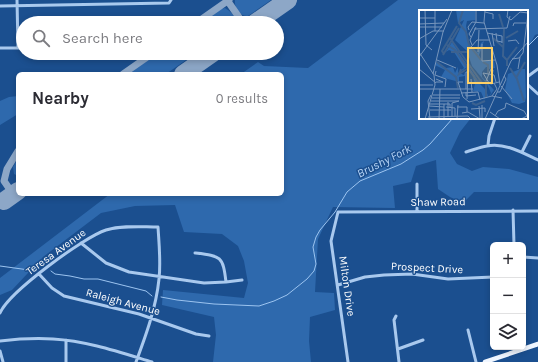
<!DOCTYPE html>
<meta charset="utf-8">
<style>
:root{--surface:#fff;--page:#f2f2f3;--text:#2b2b33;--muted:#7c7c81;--line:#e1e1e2}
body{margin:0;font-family:Karla,sans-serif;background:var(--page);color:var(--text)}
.controls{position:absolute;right:12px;bottom:12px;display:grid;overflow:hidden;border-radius:6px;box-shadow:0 2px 6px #0003}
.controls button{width:36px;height:36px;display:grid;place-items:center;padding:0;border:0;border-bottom:1px solid var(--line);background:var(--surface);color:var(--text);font:20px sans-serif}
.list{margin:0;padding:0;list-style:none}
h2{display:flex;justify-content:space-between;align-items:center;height:52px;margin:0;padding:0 16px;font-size:17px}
h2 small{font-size:13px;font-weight:400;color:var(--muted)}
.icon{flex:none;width:22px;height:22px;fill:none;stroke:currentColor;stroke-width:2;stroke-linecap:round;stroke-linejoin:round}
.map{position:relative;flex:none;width:538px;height:362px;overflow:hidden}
.search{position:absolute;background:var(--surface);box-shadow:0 2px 6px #0003;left:16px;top:16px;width:268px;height:44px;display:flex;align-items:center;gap:10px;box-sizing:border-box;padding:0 14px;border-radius:22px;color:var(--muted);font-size:15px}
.panel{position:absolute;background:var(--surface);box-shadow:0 2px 6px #0003;left:16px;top:72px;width:268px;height:124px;border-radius:6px}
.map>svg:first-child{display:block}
</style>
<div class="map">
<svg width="538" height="362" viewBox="0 0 538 362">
<rect width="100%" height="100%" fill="#1b4f8f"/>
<!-- green -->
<path fill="#2e69ad" d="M235 0H271L248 16C240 17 234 8 235 0Z
M398 0H538V34L535 35 527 49V11H420V118H471L460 132 450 153 457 164 472 171 483 167 509 169 538 177V192H474L463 203 450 197 438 189 436 160 416 166 411 182 393 186 395 208 333 207 318 239 315 292 334 293 335 310 310 317 309 341 311 362H213L216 335 214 317 162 305 163 290 244 298 248 283 244 261 238 246 222 234 184 232 175 205 135 206 101 213 43 257 12 290 0 295V278L110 194H282V74H241L258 62 264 66 308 68Z
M225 8C230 11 237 17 236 23H201L221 9Z
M158 53H196L166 74H129Z
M18 96V114L0 125V101L9 97Z
M18 158V176L14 174 13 167Z"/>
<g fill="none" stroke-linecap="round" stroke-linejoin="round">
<!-- stream -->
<path stroke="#9cc4f0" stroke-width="1" d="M527 47 538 36
M0 266 29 270 39 269
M51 271 55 274 70 276 84 279H98L146 291 152 296
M161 297 177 300 214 304 259 306 274 301 287 295 307 279 314 271 316 264 313 247 316 237 320 230 335 212 347 192 360 181 401 164 423 150 430 144 453 118"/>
<!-- taxiway -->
<path stroke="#8da7c7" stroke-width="7" d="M227 0 243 23
M196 23 229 0
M123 74 153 53
M13 194 4 181 7 169 18 151"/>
<!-- runway -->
<path stroke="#8da7c7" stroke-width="18" d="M255 23 288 0
M183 74 213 53
M4 201 18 191"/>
<!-- street -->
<path stroke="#a9c9ee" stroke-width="3" d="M17 0 18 48
M0 6 169 3 171 0
M0 48H23
M527 77 538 69
M527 84 538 94
M488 145 489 136 495 118
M466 152C473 150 480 147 487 146 504 142 523 153 538 160
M522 152 530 136
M417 184V211
M513 210 514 245
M81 243 106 263 129 272 204 283 226 282 242 280
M195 253C221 256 223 256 226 282
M523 257 538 258
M39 274 52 288 64 296 139 314 196 334 209 336
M338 285 365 277 384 275 412 274 448 279 493 277
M0 313C9 292 84 237 106 230 123 225 141 227 158 227 159 244 161 262 159 279 156 308 146 335 136 362
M396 316 394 320 399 362
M468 330 476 362
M66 340V362
M0 341C17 339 35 338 53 339 87 341 119 352 152 362
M398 349 423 340
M0 351 3 362
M348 362 331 241 338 212 538 211"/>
<!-- primary -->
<path stroke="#f0f6ff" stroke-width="4.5" d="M485 362 538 344"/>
</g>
<g text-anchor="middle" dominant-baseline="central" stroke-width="3" stroke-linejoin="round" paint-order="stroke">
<!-- street labels -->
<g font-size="11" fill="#fff" stroke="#1b4f8f">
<text transform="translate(438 202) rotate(-1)">Shaw Road</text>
<text transform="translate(56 252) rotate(-36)">Teresa Avenue</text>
<text transform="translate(427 268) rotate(3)">Prospect Drive</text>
<text transform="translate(347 286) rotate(82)">Milton Drive</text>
<text transform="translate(123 302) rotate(15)">Raleigh Avenue</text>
</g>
<!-- water labels -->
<g font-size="12" font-style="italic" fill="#b5d3f5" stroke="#1b4f8f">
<text transform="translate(384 161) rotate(-27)">Brushy Fork</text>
</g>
</g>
<!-- overview -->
<g transform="translate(419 10)">
<rect width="109" height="109" fill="#1b4f8f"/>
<path d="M37 0 56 1V10L48 11 47 16 50 34 59 43 62 33 65 31 60 45 63 51H75L76 58 70 59 69 63V57H67L63 62V67L75 80 70 87 72 83 68 74 53 56 48 41 36 30 45 10 39 13ZM33 32 39 41 37 42 40 43 61 73 48 57 40 63 45 65 46 62V66L40 67V72L22 67 26 60 16 55 18 52 27 58 34 57 36 63 39 57V63L45 58 35 42 30 40 27 42ZM101 59H106L107 87 106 92 100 94 93 93 86 80 89 64ZM54 67 67 80 69 86 65 89 62 82 54 81 56 74Z" fill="#2e69ad"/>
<path fill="none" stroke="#3c6290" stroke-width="2" d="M44 0 40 13 47 22 50 35 62 50M80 4 84 17M85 19 84 46 88 50V56M31 28 63 73M74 28 84 37M87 28 99 21M28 35 36 40 58 71 62 73M32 42H48M25 44 23 41 38 16M24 45 40 18M88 50 98 37M18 52 37 67 39 78M64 52 69 55V63M91 58 98 69 105 91M42 59 40 64 51 57M97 68 106 52M67 88V71M53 93 57 95 66 91"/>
<path fill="none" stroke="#7695bc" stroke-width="1" d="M6 0 7 35 13 40M16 0V21M66 0 65 12 78 55 81 75M89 0 88 7 92 10M66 2 74 4V9M0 8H16M92 10 101 2 109 3M0 14 25 13M94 16 95 13H107M0 17H23M55 19 88 18 91 6M50 20 49 17 53 12 65 13M68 23 83 26V33M73 23 75 36M77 23 78 31 83 32M52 27 50 24 57 12V1M0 29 14 21H25M89 31 97 30 100 34M63 34V51L76 50M53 35 51 30 57 17M52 37 58 30H70M0 42 15 65 16 75 6 109M59 42 60 20M0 47 28 9M93 49 100 48 104 43 109 4M18 50 37 58M0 59 17 73M99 59 101 47M17 61 16 65 27 69 26 77M14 64 24 22 33 0M17 69 24 72H17M52 69 53 82M67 71 72 59M44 72H39L44 87 50 92 73 86 83 88M77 72 75 65 64 63 70 73 72 74 80 72M72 74 74 60M0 75H14M82 76 93 89M0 79H54M47 79V62H49L48 89M47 82V86L57 85M78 82H81L87 69 85 66M42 83 59 82 61 90M14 85H41M73 86 78 79 75 73M13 88H41M109 90V74M12 91H40L33 93M29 92V106M87 93 105 101 108 106 102 109M11 94H31V97M25 94V109M63 95V109M10 96 25 97M60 96 61 108M27 97 36 98V106M38 97H48V102M52 99 66 98V102M11 100H32M71 102 81 109M43 103 49 102 61 109M76 106 79 101 86 98 87 93M9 107 49 106 52 109M33 107V93M11 109 9 91 12 85M20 109 21 79M38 109 39 95M66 109 92 51 109 32"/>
<path fill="#ffd166" fill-opacity="0.15" stroke="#ffd166" stroke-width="2" d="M49 38H73V73H49Z"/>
<rect width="109" height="109" fill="none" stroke="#fff" stroke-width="2"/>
</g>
</svg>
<div class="controls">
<button>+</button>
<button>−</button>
<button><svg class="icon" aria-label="layers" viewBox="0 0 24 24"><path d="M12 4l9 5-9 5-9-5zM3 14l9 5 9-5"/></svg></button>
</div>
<div class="search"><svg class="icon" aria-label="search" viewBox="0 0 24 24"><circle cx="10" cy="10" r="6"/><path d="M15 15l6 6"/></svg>Search here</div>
<section class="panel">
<h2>Nearby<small>0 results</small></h2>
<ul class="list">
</ul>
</section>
</div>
